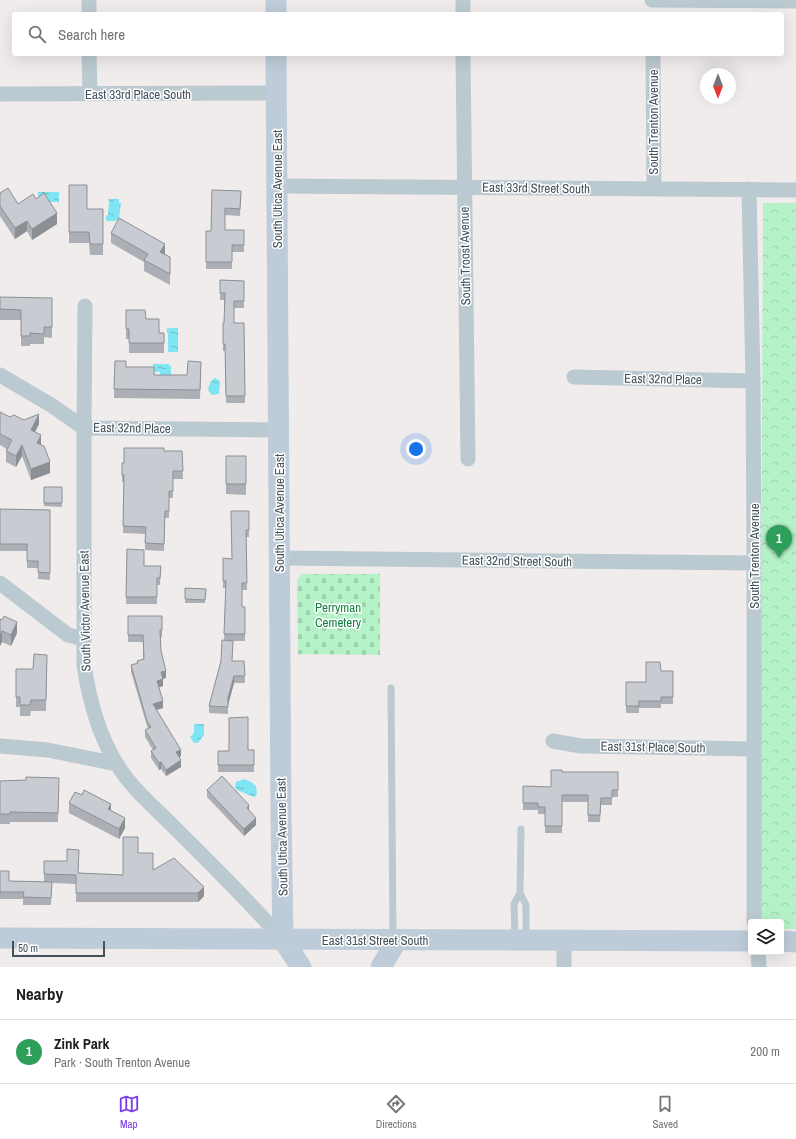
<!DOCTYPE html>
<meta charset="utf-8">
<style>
:root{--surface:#fff;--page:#f6f6f6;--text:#202124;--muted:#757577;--line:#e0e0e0;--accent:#7c3aed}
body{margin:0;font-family:"Archivo Narrow",sans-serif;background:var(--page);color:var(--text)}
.controls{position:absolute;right:12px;bottom:12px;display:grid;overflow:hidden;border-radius:4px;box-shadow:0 4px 16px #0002}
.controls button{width:36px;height:36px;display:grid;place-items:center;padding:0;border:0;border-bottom:1px solid var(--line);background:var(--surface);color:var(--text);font:20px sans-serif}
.compass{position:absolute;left:700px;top:68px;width:36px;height:36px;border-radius:50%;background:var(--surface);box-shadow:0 4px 16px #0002;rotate:180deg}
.scale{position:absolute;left:12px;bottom:10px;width:93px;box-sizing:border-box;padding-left:4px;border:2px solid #43525b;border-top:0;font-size:11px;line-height:14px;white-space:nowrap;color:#43525b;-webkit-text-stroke:3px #fff;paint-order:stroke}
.you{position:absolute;left:416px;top:449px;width:14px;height:14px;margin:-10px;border:3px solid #fff;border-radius:50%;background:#1a73e8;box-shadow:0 0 0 6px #1a73e833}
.badge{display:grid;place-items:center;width:26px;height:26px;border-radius:50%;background:var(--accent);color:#fff;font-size:13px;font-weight:700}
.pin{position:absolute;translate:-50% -33px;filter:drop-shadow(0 1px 2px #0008)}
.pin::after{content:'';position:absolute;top:21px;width:14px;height:12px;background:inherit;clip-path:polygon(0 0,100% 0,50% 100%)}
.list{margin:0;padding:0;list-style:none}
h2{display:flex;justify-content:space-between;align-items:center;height:52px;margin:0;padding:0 16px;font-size:17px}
h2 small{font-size:13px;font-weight:400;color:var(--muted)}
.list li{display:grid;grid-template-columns:26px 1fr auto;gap:12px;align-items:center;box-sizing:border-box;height:64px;padding:0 16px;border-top:1px solid var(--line)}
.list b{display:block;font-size:15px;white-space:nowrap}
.list p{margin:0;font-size:13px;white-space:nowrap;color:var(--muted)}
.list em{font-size:13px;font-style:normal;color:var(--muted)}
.icon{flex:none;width:22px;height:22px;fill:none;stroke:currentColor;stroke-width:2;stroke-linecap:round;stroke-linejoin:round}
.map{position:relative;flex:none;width:796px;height:967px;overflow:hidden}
.search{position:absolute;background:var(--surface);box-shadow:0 4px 16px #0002;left:12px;right:12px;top:12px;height:44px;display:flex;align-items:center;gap:10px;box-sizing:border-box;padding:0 14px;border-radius:4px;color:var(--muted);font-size:15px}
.sheet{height:116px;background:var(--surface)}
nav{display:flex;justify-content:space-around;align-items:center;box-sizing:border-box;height:56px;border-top:1px solid var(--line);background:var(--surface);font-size:11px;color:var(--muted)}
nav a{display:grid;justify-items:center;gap:2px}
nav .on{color:var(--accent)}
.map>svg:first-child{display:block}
</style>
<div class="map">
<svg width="796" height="967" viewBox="0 0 796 967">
<defs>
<pattern id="forest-crowns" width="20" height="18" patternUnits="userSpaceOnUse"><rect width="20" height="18" fill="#b5f2c8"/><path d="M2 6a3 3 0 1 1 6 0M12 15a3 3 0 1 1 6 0" fill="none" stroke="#9dd1ae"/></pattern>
<pattern id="cemetery-stones" width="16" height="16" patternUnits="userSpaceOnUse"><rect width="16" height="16" fill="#b5f2c8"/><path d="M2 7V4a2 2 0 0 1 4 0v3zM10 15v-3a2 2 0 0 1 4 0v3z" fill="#9dd1ae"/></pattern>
<pattern id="water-ripples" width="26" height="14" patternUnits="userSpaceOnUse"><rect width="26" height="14" fill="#7fe5f3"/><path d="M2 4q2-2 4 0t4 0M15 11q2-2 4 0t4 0" fill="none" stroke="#6abcc8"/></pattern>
</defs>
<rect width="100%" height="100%" fill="#f0ecec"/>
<!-- forest -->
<path fill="url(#forest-crowns)" d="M763 203H796V929H781V922H763L760 913Z"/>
<!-- cemetery -->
<path fill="url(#cemetery-stones)" d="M302 574H380V655L298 654 297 580Z"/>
<!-- water -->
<path fill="url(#water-ripples)" d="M38 192H59V202H38Z
M109 199H119V203H121L119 220H116L115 221H106V216L108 215Z
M167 328H178V352H168V333H167Z
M153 364H169V366H171V375H169V377H160V372H153Z
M215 378 220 381 219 394 212 395 208 390C209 385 210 381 215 378Z
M194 724H204V735L198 743H194L190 737 194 733Z
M244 779 251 782 256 786 257 794 254 797C248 795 243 792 237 790L235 787 236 782Z"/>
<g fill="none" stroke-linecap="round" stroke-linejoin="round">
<!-- lane -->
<path stroke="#bbc9d0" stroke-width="7" d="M391 688 393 938
M520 893 521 829
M515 939 514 904 520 893 526 905V938"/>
<!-- street -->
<path stroke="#bbc9d0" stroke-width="15" d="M89 0V14
M463 0V14
M652 0 796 1
M89 54 90 94
M463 54 468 459
M653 54 654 189
M0 94 276 93
M276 186 796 190
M749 189 753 381 754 545V922
M85 306 84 428V665C89 699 98 733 116 763 131 788 155 808 175 828 212 865 249 901 283 940
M0 375 51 405 84 428 279 430
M574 377 753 381
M280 558 754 563
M0 583 68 635 84 639
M553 741 581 746 753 749
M0 746 48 750 117 764
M564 941V967
M758 952 759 967"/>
<!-- secondary -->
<path stroke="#bdccd8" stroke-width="21" d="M276 0V14
M276 54 281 816 283 940 301 967
M0 938 751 941
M781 941 796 942
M381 967 397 940"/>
</g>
<!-- wall -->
<path fill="#acafb5" d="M69 185 87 209H103V255H90L89 243H69Z
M212 190 241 191 240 216 225 215V230H244V252H232V269H206V231H211Z
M0 193 18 204 36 199 57 224 32 240 27 231 15 239 0 216Z
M111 233 165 254 170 257V285L144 271V262L111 243Z
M220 280 244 281V308H234V323H244L245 403H226L225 351H223V330L224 323V300H220Z
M0 297 52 309V338L44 337V344H30V346H21V320H0Z
M126 310 146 319 159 333H164V353H129V339H126Z
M115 361 126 367 154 375H187L201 371 200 399 114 398Z
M0 412 10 417 39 424 35 432 41 445 50 473 31 480 22 456 16 467 6 462V451L7 449 0 445Z
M164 451H182L183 479H173V498H169V518H165L164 551 145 550V534L123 533 124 482H122V463H124Z
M226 456H246V495L226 494Z
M44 487H62V507L44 506Z
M0 509 50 510V580L38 579V568H27V551H0Z
M249 511V537H246L247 590H242V607H245V641H230L232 661H244L245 683H234L228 705V714L209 713V706L221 661 224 640 226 588H223V558L232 559Z
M127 549 144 566H161L160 585H157V604H126Z
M185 588 206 589 205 603H185Z
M128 616H162V637H160L161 651 166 678 163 679V686L159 687 163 708 156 710 181 756 179 757 181 767 166 776 161 769 159 770 151 758V751L153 750 145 737V730L148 729 131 672V665L137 664V661L143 659V642H128Z
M0 619 17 633 11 646 2 642 0 646Z
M47 655 46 711H31L30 716H20V707H16V669H33Z
M661 671H673V704H661V708H639V713H626V682H646Z
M254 750V772H218V751Z
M562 772H618V797H612V805H601L600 822H588V802H562V833H545V814H538V810H523V786L551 787Z
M59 778 58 822H10V824H0V781L26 780Z
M207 790 249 811 256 825 244 836 207 797Z
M69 803 125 828 119 839 69 813Z
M138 853 153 870 204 896 198 902H76V884L52 883 51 905H23V899H0V871L9 881 44 882V861L78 873 123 875Z"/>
<!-- shaded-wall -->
<path fill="#8c8f93" d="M57 213V224L32 240V229Z
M27 221V231L15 239V228Z
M165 244V254L160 262V252Z
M39 414V424L31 440V430Z
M41 435V446L37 443Z
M22 445V456L16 467V456Z
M50 462V473L31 480V469Z
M17 622V633L11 646V635Z
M2 631V642L0 646V636Z
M166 671V678L161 679V672Z
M234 676V683L228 705V698Z
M163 679V686L157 688V681Z
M163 701V708L153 711V704Z
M181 750V756L176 759V752Z
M181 760V767L166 776V770Z
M161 762V769L159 770V763Z
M111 804V815L108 809Z
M249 805V812L247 808Z
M125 818V828L119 839V829Z
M256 818V825L244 836V829Z
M204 887V896L198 902V893Z"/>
<!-- building -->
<path fill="#c8ccd2" stroke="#8c8f93" d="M69 185H87V209H103V244H90L89 232H69Z
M8 188 18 204 33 194 36 199 44 193 57 213 32 229 27 221 15 228 0 206V193Z
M212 190 241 191 240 209 225 208V230H244V245H232V262H206V231H211Z
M119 218 165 244 160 252 170 257V274L144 260 148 254 111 233Z
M220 280 244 281V301H234V323H244L245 396H226L225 344H223V323H224L225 293H220Z
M0 297 52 298V327H44V334L30 333V336H21V310L0 309Z
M126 310H145L146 319H159V333H164V343H129V329H126Z
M115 361H126V367H154V375H187L188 361 201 362 200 390 114 389Z
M0 412 10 417 14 415 24 420 39 414 31 430 41 435 37 443 44 446 50 462 31 469 22 445 16 456 6 451 12 440 0 434Z
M124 448H164V451H182L183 471H173V491H169V511H165L164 544 145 543 146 527 123 526 124 475H122V463H124Z
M226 456H246V484H226Z
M44 487H62V503H44Z
M0 509 50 510V573L38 572V561H27V544H0Z
M231 511H249V530H246L247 583H242V607H245V634H224L226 581H223V558L232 559Z
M127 549 144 550V566H161L160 578H157V597H126Z
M185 588 206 589 205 600 185 599Z
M4 616 17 622 11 635 2 631 0 636V619L2 620Z
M128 616H162V630H160L161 651 166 671 161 672 163 679 157 681 163 701 153 704 181 750 176 752 181 760 166 770 161 762 159 763 151 751 156 748 145 730 151 727 147 721 131 665 138 663 137 661 144 659 143 635H128Z
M222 640 233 641 232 661H244L245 676H234L228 698V707L209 706 221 661Z
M34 654 47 655 46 700H31L30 705H20V697H16V669H33Z
M646 662H660L661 671H673V697H661V701H639V706H626V682H646Z
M248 717V750H254V765H218V751H229V718Z
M551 770H562V772H618V790H612V798H601L600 815H588V795H562V826H545V807H538V803H523V786L551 787Z
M222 776 249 805 247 808 256 818 244 829 207 790Z
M26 777 59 778 58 813 10 812V814H0V781L26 780Z
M84 790 111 804 108 809 125 818 119 829 69 803 75 792 82 795Z
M123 837H138V853H153V870L174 858 204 887 198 893H76V875L44 874V861H67V849L79 850 78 873 123 875Z
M0 871H9V881L52 882 51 898 23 897 24 892H0Z"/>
<g text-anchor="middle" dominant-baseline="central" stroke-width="3" stroke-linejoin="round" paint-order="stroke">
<!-- street labels -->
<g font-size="13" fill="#43525b" stroke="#fff">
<text x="138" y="94">East 33rd Place South</text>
<text transform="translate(653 122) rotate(-90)">South Trenton Avenue</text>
<text transform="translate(536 188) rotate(1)">East 33rd Street South</text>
<text transform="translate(277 189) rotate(-90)">South Utica Avenue East</text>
<text transform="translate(465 256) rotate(-91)">South Troost Avenue</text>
<text transform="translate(663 379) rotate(1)">East 32nd Place</text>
<text transform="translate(132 428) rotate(1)">East 32nd Place</text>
<text transform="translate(279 513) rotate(-90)">South Utica Avenue East</text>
<text transform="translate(754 556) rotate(-90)">South Trenton Avenue</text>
<text transform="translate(517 561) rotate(1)">East 32nd Street South</text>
<text transform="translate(85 611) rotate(-91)">South Victor Avenue East</text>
<text transform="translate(653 747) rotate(1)">East 31st Place South</text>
<text transform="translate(282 837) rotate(-91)">South Utica Avenue East</text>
<text x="375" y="940">East 31st Street South</text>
</g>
<!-- park labels -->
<g font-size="13" fill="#0e823e" stroke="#fff">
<text x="338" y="607">Perryman<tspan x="338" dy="15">Cemetery</tspan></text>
</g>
</g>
</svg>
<div class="controls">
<button><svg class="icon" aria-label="layers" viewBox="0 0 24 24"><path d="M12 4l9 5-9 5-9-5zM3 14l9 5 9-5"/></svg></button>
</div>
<svg class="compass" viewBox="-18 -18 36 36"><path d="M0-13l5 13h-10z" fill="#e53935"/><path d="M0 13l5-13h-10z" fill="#757577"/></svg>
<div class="scale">50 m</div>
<div class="you"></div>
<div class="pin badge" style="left:779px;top:558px;background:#2e9e5b">1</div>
<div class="search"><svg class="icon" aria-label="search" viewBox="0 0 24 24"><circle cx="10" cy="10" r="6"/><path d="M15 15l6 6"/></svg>Search here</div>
</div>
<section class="sheet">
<h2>Nearby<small></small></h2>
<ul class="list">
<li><span class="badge" style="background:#2e9e5b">1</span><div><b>Zink Park</b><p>Park · South Trenton Avenue</p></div><em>200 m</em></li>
</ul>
</section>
<nav>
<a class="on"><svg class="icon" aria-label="map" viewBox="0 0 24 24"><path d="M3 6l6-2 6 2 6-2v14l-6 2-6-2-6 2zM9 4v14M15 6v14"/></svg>Map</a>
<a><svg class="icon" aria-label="directions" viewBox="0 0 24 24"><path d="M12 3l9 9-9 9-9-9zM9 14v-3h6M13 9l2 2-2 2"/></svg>Directions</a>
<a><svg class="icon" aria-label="saved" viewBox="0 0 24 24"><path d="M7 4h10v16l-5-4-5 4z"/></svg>Saved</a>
</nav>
